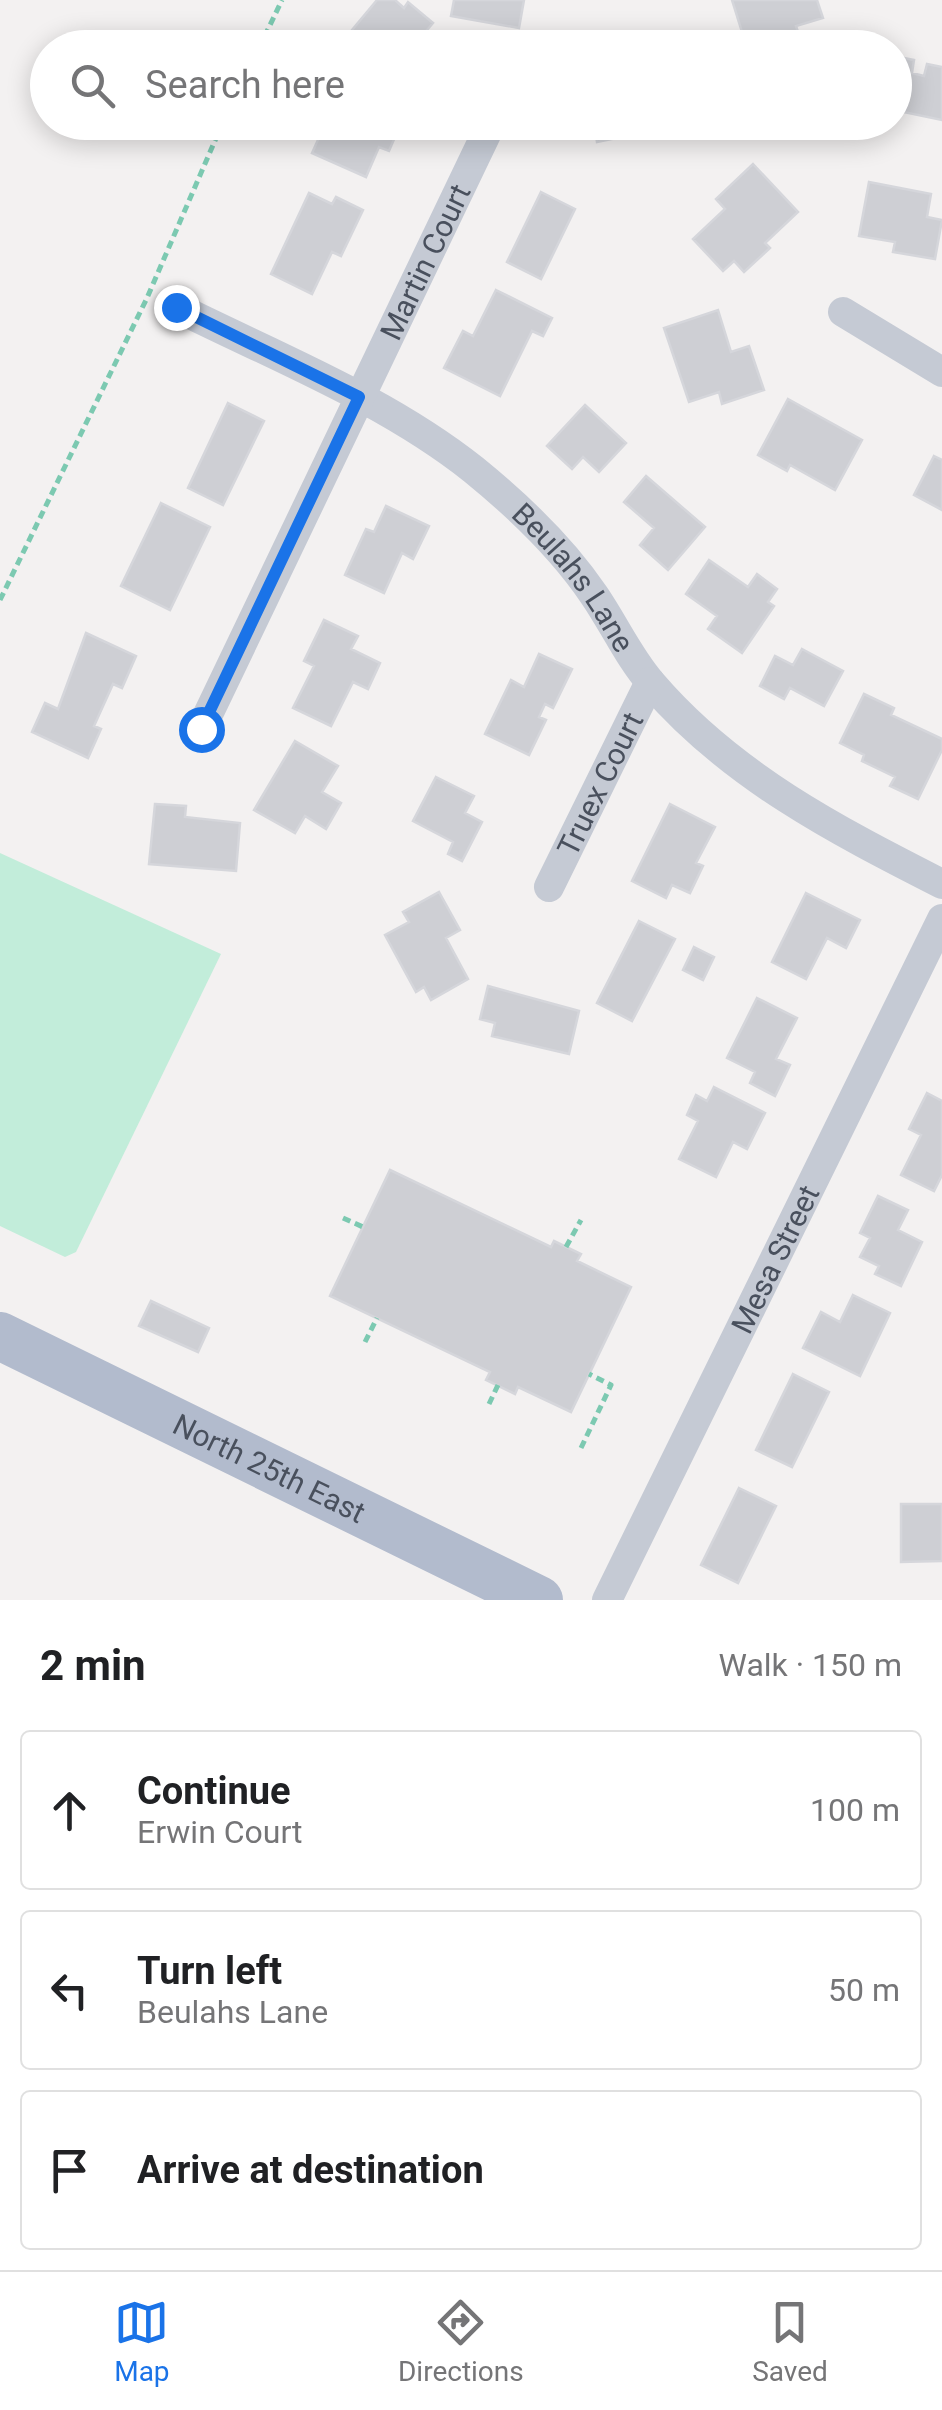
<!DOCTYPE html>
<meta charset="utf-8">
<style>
:root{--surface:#fff;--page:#f2f2f2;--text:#202124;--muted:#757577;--line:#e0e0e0;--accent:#1a73e8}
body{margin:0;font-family:Roboto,sans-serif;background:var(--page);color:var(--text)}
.stop{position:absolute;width:30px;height:30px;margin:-22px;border:8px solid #1a73e8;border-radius:50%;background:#fff}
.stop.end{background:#1a73e8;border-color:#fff;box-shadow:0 2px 10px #0008}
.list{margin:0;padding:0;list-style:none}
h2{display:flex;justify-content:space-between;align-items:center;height:130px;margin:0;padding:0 40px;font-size:42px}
h2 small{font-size:32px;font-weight:400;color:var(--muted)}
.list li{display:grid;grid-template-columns:65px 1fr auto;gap:30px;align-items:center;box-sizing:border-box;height:160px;margin:0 20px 20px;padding:0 20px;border:2px solid var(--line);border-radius:10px}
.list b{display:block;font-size:38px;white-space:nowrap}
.list p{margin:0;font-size:32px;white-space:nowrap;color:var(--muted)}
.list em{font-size:32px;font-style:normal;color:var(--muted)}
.icon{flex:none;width:55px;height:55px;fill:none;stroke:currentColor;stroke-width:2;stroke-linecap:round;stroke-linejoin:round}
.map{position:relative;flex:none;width:942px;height:1600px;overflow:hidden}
.search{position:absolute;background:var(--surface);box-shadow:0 5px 25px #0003;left:30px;right:30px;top:30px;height:110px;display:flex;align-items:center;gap:25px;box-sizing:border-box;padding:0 35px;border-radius:55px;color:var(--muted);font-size:38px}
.sheet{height:670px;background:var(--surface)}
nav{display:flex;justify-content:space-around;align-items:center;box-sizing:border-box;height:140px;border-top:2px solid var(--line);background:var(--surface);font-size:28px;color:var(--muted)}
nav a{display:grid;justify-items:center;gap:5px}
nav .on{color:var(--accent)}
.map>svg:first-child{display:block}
</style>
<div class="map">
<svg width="942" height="1600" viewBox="0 0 942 1600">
<rect width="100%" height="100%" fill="#f3f1f1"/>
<!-- green -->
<path fill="#c2edda" d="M0 853 221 954 76 1252 65 1257 0 1226Z"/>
<!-- building -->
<path fill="#cecfd4" stroke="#d5d6db" stroke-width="2.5" d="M377 0H395L404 8 408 2 433 23 412 48H337Z
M454 0H524L519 28 451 16Z
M732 0H817L823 18 796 26 801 41 781 48H747Z
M894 56 914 60 912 73 924 76 927 64 942 67V120L894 110Z
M326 122 363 135 368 122 401 123 389 151 379 147 366 177 312 153Z
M594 122H645L646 132 597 142Z
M753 164 798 212 765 243 770 248 744 272 734 261 723 271 693 239 725 209 716 199Z
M869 182 931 194 927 217 942 220 935 259 893 252 895 242 859 236Z
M541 192 575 209 541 279 507 262Z
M309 193 332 204 336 197 363 210 341 256 332 252 312 294 271 274Z
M496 290 552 318 543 336 532 331 500 396 444 368 463 331 473 336Z
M718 310 731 352 749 346 764 390 722 404 719 392 689 402 664 328Z
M788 399 862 440 835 490 790 465 787 471 758 455Z
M228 403 264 421 223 505 188 488Z
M585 405 626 443 599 472 583 457 572 469 547 446Z
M934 456 942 460V510L914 495Z
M646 476 705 527 668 570 640 545 654 528 624 502Z
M161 503 210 527 170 610 121 586Z
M386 506 429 526 413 559 402 553 384 593 345 575 366 529 374 532Z
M709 560 748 587 757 574 777 589 768 602 774 606 742 653 708 629 717 616 686 594Z
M324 620 358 636 351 649 380 663 368 689 353 682 331 726 293 708 314 666 304 661Z
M86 633 136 656 122 688 113 684 94 726 101 729 88 758 32 732 45 703 58 709Z
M802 649 843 671 824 706 790 688 784 699 760 686 775 656 793 665Z
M539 654 572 669 553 708 545 704 539 717 546 720 529 755 485 734 511 680 524 687Z
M864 694 894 708 891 715 942 739V750L918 799 890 786 895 777 862 761 864 755 840 743Z
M295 741 338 766 322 792 341 803 326 829 305 816 295 833 254 810Z
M436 777 474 796 465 813 482 822 462 861 448 854 453 842 413 821Z
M155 804 186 806 185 817 240 823 236 871 149 864Z
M670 804 715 827 696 863 703 866 690 893 672 885 666 898 632 881Z
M439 892 460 930 446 938 468 979 431 1000 424 987 416 992 385 935 409 922 403 912Z
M806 893 860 920 846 948 827 938 806 979 772 962Z
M639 921 675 939 632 1021 597 1003Z
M694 947 714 957 703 980 683 970Z
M488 986 579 1011 569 1054 492 1036 495 1023 480 1019Z
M757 998 797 1018 776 1059 790 1065 775 1096 750 1083 755 1072 727 1058Z
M714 1087 765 1113 747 1149 733 1142 716 1177 679 1159 698 1121 687 1115 696 1095 707 1101Z
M927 1093 942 1101V1175L934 1191 901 1175 921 1135 909 1129Z
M390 1170 551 1247 554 1241 581 1254 577 1261 631 1287 571 1412 518 1387 515 1394 486 1380 490 1372 330 1296Z
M878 1196 908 1210 898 1230 922 1242 901 1286 875 1274 879 1266 860 1257 870 1238 860 1233Z
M853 1295 890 1313 860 1376 803 1348 821 1312 840 1322Z
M151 1301 209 1328 198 1352 139 1326Z
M793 1374 829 1392 792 1467 756 1450Z
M739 1488 776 1506 738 1583 701 1565Z
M901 1504H942V1561L901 1562Z"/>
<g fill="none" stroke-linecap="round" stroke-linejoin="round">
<!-- path -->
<path stroke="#7cc9b1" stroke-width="5" stroke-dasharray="8 5" stroke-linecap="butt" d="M259 48 282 0
M0 600 147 298 223 122
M343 1218 363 1227
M566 1247 581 1220
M365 1342 377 1318
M489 1404 498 1385
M581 1448 611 1385 589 1374"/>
<!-- street -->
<g stroke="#c5cad4" stroke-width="30">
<path id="s1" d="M176 307C276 357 386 400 474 470 517 505 563 549 594 595 614 624 629 658 652 684 731 776 836 830 942 884"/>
<path d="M843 312 942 372"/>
<path id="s2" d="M201 729 489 128"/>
<path id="s3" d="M549 887 650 682"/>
<path id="s4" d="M607 1600 942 919"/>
</g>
<!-- primary -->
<path stroke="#b2bbcd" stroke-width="48" id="s5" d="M0 1336 539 1600"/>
</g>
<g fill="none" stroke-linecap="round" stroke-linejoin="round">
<!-- route -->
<path stroke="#1a73e8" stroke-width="12" d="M176 307 359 397 201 729"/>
</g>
<g text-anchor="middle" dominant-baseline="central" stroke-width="8" stroke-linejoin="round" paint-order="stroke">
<!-- street labels -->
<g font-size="30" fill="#49505d" stroke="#fff">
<text stroke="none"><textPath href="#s2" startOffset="518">Martin Court</textPath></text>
<text stroke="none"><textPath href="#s1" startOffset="488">Beulahs Lane</textPath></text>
<text stroke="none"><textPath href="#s3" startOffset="115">Truex Court</textPath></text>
<text stroke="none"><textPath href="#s4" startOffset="380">Mesa Street</textPath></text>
<text stroke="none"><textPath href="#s5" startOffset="300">North 25th East</textPath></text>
</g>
</g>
</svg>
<div class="stop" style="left:201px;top:729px"></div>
<div class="stop end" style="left:176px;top:307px"></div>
<div class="search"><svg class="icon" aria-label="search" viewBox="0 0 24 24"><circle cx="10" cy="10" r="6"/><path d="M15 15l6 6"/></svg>Search here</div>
</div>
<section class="sheet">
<h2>2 min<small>Walk · 150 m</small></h2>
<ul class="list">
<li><svg class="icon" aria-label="ahead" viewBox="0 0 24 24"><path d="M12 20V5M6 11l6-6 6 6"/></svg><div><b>Continue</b><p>Erwin Court</p></div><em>100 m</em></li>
<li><svg class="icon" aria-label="left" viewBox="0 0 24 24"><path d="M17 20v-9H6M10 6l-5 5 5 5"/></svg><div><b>Turn left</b><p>Beulahs Lane</p></div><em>50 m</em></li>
<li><svg class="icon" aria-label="arrive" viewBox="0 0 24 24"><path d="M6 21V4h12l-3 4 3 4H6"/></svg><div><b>Arrive at destination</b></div></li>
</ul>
</section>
<nav>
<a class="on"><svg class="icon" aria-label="map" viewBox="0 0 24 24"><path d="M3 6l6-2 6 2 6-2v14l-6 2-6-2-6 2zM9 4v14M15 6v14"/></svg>Map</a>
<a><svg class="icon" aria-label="directions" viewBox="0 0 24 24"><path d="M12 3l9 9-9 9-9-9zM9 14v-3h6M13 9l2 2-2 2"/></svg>Directions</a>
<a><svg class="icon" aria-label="saved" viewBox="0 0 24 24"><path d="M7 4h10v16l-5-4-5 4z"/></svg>Saved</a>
</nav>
